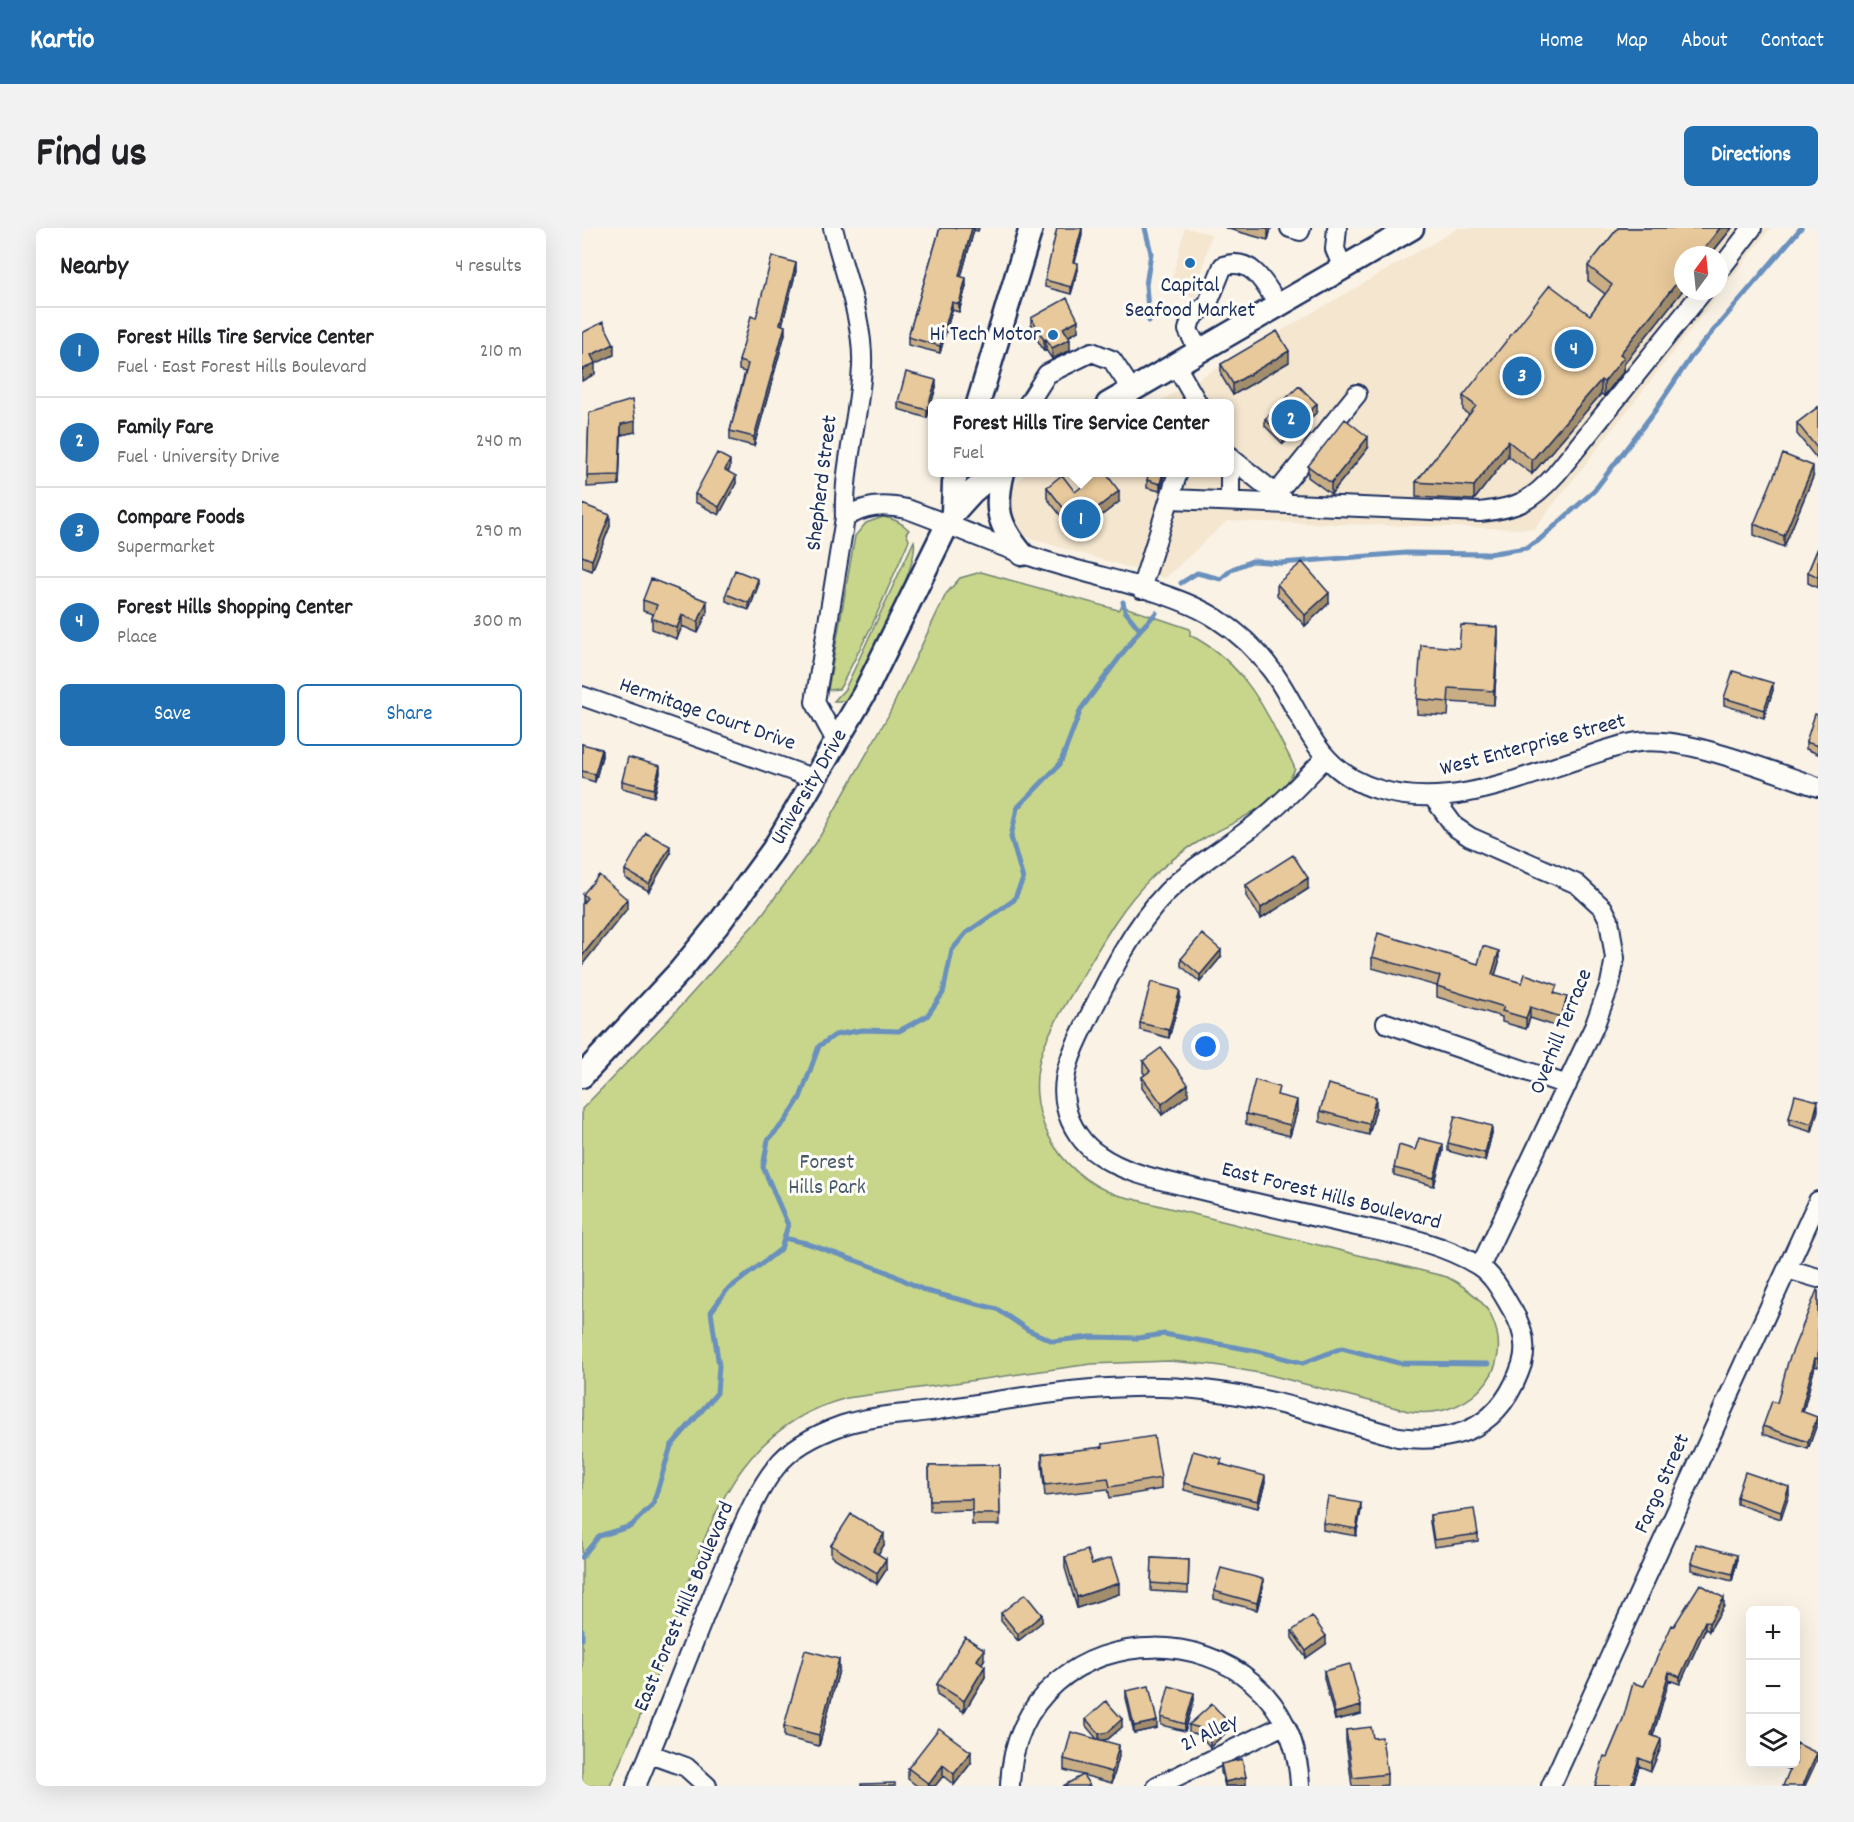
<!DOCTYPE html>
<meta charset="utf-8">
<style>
:root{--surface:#fff;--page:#f2f2f2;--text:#202124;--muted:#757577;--line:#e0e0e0;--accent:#1f6fb2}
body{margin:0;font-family:Dekko,sans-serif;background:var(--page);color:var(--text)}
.controls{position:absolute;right:18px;bottom:18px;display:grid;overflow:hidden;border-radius:9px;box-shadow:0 6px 24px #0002}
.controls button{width:54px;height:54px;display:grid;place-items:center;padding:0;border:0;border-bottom:2px solid var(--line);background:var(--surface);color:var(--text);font:30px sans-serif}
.compass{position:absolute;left:1092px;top:18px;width:54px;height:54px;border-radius:50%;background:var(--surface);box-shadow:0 6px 24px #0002;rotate:15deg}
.you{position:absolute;left:624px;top:819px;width:21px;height:21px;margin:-15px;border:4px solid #fff;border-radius:50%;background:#1a73e8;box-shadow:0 0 0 9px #1a73e833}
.badge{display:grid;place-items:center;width:39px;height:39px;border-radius:50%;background:var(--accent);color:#fff;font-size:20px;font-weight:700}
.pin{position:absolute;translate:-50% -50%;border:3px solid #fff;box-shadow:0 2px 6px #0006}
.popup{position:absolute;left:346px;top:171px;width:306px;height:78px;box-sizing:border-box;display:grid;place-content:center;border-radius:9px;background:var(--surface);filter:drop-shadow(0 2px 4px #0005);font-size:20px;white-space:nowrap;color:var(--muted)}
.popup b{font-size:22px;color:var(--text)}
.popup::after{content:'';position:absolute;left:50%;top:100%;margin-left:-12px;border:12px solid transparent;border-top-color:var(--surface)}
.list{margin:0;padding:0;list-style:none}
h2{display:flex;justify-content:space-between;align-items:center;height:78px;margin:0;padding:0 24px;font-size:26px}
h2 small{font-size:20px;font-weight:400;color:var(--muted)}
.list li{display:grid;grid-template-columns:39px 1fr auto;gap:18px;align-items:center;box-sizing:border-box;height:90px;padding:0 24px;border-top:2px solid var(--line)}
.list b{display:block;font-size:22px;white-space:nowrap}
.list p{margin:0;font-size:20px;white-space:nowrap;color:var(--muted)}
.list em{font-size:20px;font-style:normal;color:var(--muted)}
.actions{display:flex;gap:12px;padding:18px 24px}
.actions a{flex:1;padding:14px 0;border:2px solid var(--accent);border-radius:9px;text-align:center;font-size:21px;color:var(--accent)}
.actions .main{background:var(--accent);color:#fff}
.icon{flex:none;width:33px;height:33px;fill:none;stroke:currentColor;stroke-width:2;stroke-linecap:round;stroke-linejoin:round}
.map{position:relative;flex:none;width:1236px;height:1558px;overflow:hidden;border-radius:9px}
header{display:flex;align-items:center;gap:36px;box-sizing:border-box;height:84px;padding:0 30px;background:var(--accent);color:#fff}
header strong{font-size:28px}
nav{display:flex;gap:33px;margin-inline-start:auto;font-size:21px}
.intro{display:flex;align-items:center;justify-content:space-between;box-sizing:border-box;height:144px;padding:0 36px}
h1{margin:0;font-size:42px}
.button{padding:15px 27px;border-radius:9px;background:var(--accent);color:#fff;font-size:21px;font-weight:700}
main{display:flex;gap:36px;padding:0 36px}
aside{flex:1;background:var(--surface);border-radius:9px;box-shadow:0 6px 24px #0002}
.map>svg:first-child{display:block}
</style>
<header>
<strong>Kartio</strong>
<nav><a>Home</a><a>Map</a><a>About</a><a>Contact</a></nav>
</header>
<div class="intro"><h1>Find us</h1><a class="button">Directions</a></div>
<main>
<aside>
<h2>Nearby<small>4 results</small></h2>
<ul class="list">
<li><span class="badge">1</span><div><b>Forest Hills Tire Service Center</b><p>Fuel · East Forest Hills Boulevard</p></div><em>210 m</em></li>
<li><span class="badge">2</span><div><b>Family Fare</b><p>Fuel · University Drive</p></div><em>240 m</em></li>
<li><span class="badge">3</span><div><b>Compare Foods</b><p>Supermarket</p></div><em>290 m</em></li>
<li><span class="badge">4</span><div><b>Forest Hills Shopping Center</b><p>Place</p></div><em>300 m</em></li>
</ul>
<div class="actions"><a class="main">Save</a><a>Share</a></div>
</aside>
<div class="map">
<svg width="1236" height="1558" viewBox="0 0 1236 1558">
<rect width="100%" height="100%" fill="#f9f2e5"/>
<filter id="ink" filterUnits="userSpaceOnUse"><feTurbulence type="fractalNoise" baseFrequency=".0167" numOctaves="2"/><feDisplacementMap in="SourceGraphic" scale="12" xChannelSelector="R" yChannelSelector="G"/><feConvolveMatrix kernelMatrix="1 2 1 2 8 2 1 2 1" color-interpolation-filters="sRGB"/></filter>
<g filter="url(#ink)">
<!-- built -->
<path fill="#f4e6cf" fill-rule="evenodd" d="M603 0 629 6 614 69 587 63Z
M877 0H1189L952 301 645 293 583 350 450 311 436 304 427 292 425 265 444 245 648 244V176L575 175ZM1101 27H1137V63H1101Z"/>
<!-- green -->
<path fill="#c7d68a" stroke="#718274" stroke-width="1.5" d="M301 289C312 291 319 294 327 302L324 305 327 312 290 397 259 458 257 461 246 462 273 308 284 295Z
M332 313C338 340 282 440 268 468L262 473H252L263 461Z
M399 344 536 382 540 378 608 401V407C653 430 677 467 698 511 703 521 709 530 713 541 698 576 651 594 621 611 602 622 585 635 570 649 542 676 523 709 504 742 490 766 473 791 462 818 438 880 474 946 535 967L865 1049C882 1058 900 1070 909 1088 937 1145 881 1194 826 1183L688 1147 633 1137 587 1133 509 1136 265 1170C140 1203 120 1322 82 1427 67 1472 46 1515 28 1558H0V881L87 791 175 693 234 615 306 488 364 366 378 350Z"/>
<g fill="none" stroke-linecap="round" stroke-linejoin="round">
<!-- stream -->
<path stroke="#6b90bd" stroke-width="5" d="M563 0 569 25 564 57 567 93
M599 355 615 345 639 351 650 341 670 333 699 335 824 325 906 326 944 320 956 313 1012 263 1072 184 1109 129 1219 0
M541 374 543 383 558 402
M202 1010 224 1015 303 1043 344 1063 415 1081 446 1102 471 1113 509 1109 556 1110 582 1106 675 1123 721 1135 760 1120 817 1135 906 1136
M0 1329 17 1308 49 1298 71 1276 89 1218 135 1165 137 1138 129 1084 144 1063 199 1021 206 997 181 939 186 912 204 892 218 870 237 818 253 807 280 802 317 803 345 788 361 765 370 722 384 705 432 672 441 651 429 609 435 580 478 536 499 481 558 402 574 385
M0 1402V1411"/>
<!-- minor casing -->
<g stroke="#1b2f5e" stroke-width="22">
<path id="minor" d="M251 0C262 45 282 93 280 139 277 190 261 239 263 290L233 474 254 513
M708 0 718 3 719 0
M755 0 753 21 761 40
M1137 43 1170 0
M617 123 606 102 609 91 626 75 641 38C670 28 683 56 696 77
M593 136 616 176
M446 176 465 146 510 124 530 132 550 162
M648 228V273
M649 230 703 273
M694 266 775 166
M589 271 898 284C935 280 949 274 974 246L1121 63
M263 290C282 277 302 276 325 281 370 297 414 318 460 332 511 348 593 363 635 391 657 405 676 423 691 444 726 494 732 543 798 562 868 582 937 550 1003 529 1021 523 1039 516 1057 514 1103 508 1191 544 1236 559
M559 361 596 244
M0 468 233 551
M851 569 873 599 888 609 995 656 1021 680 1027 692 1033 730 1028 756 1012 799 898 1039
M804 795 985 857
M1205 1041 1236 1050
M68 1526 104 1539 125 1558
M54 1558C87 1481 114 1403 148 1327 161 1298 174 1264 194 1239 210 1218 238 1205 261 1197 291 1187 324 1187 355 1182 443 1169 533 1151 622 1162 688 1169 753 1191 816 1209 878 1217 920 1197 940 1136 946 1116 940 1097 929 1080 920 1065 912 1048 897 1038 855 1012 803 1005 756 994 708 983 660 972 611 960 580 952 544 946 517 927 501 917 488 898 484 879 477 850 491 821 504 795 526 750 550 700 585 664 613 636 649 617 679 592 702 574 722 552 743 530
M428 1558C434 1374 710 1373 718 1558
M575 1558 702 1497
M969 1558 1236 973"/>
</g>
<!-- major casing -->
<g stroke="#1b2f5e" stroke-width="27">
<g id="major">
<path d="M396 176 449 0"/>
<path d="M526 176 830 0"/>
<path d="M421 244C412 281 416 297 440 326"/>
<path d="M371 285 372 255 375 244"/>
<path id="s1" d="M0 848 98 743 138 694 191 622 282 466 371 285 390 264 414 244"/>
</g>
</g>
<!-- minor -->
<use href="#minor" stroke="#fdfcf7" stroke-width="18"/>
<!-- major -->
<use href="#major" stroke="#fdfcf7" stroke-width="22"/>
</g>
<!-- wall -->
<path fill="#c8ad85" stroke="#1b2f5e" stroke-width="1.5" d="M358 0H397L396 3 392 2 379 49 384 58 377 84 370 82 358 125 326 117V109Z
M643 0H689L686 12Z
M1036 0H1150L1042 136V143L1022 168 1019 166 950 246 926 228 892 272 834 269V254L887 187 881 182V168L1008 87 1023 66 1006 53V38Z
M500 7 493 34 496 42 489 66 463 59V52Z
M214 43 200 97 203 106 172 218 148 212V203L163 144 157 142V133L174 90Z
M449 90 496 103 486 109 488 122 470 131 464 122 462 123 449 101Z
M707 134 651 167 639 147V136Z
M354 159 345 190 316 181V174Z
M1236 179 1235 231 1215 206V195Z
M735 184 701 216 683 198V191Z
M7 185 53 204 39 207 37 257 5 259Z
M786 220 749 266 726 249V238Z
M148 240 146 244 154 255 137 287 113 274V266Z
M583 244 578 263 565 260V252Z
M1231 249 1202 319 1172 307V296Z
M465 259 493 264 537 274 494 307 465 270Z
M0 276 28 298 10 343 0 339Z
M1236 320V360L1226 355V344Z
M695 356 747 375 723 398 695 367Z
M176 358 167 382 144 373V366Z
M61 372 125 384 116 405 100 398 95 411 70 401V390L71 386 61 383Z
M916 414 912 477 867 474 866 488 835 486V471L877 420Z
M1191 462 1182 490 1142 477V470Z
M1236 487V526L1224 521V514Z
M0 516 20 528 13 554 0 550Z
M78 545 72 569 40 560V553Z
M88 626 67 663 43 650V642Z
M664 657 726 661 679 691 664 668Z
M1 666 45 681 1 675Z
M639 729 618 754 599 738V731Z
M790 729 896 736 917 734 913 747 975 766 985 780 979 800 948 790 944 801 920 794V789L855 769V758L790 740Z
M598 769 587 810 558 802V795Z
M561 833 606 867 580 887 560 860V849L563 847 561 844Z
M1236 873 1230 904 1207 897V890Z
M794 880 787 907 738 894V883Z
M715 883 708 908 664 896V886Z
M910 905 903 933 866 923V915Z
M833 922 861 923 852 958 812 947V940Z
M1236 1063V1139L1233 1138 1221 1184 1235 1196 1226 1221 1181 1206V1198L1195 1175Z
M520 1216 579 1250V1261L528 1270 526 1261 463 1268 460 1237V1226L520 1220Z
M640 1236 683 1255 676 1280 602 1262V1255Z
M417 1237 418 1297H390V1282L348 1283 347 1238Z
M1207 1267 1199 1291 1155 1276V1269Z
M779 1282 774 1308 741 1302V1295Z
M848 1287 896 1306V1313L852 1319 848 1294Z
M249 1317H302L296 1326 304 1342 295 1356 249 1328Z
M483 1329 510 1336 537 1366 495 1380 483 1340Z
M570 1330 607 1332 606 1365 569 1363Z
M1155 1334 1150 1353 1109 1342V1335Z
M681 1359 675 1382 632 1371V1363Z
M1142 1378 1127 1403 1123 1401 1098 1456 1087 1452 1071 1508 1079 1519 1069 1543 1057 1538 1051 1558H1013L1041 1491 1062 1458 1092 1398Z
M419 1385 460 1394 436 1413 419 1393Z
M710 1403 744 1416 724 1430 710 1410Z
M402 1432 400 1435 403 1449 382 1484 355 1467V1456Z
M257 1442 237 1518 202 1509V1498Z
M742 1443 779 1486 753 1492 742 1450Z
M544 1463 575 1500 552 1505 544 1470Z
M612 1472 603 1503 579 1497V1489Z
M504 1491 540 1499 526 1511 521 1512 537 1528 530 1555 482 1542V1531L515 1511 504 1498Z
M607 1497 647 1502 628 1519 618 1507 607 1504Z
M764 1502 791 1510 805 1546V1557L797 1558H770L764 1513Z
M1235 1532 1207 1542 1197 1537V1536H1214Z
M389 1535 372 1557 361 1548 353 1558H335L326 1551V1540Z
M639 1536 664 1557 658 1558H643L639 1544Z"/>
<!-- shaded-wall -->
<path fill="#a28d6c" stroke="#1b2f5e" stroke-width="1.5" d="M390 0H392V2L377 56V48Z
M500 0V7L491 41V34Z
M686 0H689L686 12Z
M1138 0H1150L1128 27H1117Z
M214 35V43L198 105V96Z
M496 35V42L489 66V59Z
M1101 47V62L1042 136V143L1022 168V154L1038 126Z
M384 50V58L377 84V76Z
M370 74V82L358 125V118Z
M496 92V103L481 111V100Z
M203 98V106L172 218V209Z
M464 111V122L462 123V112Z
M488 111V122L470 131V120Z
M32 116V127L13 136V146L0 153V142L9 127Z
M707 123V134L651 167V156Z
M354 152V159L345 190V182Z
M1019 152V166L950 246V232Z
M735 176V184L701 216V209Z
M53 193V204L39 207 37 257 39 196Z
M786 209V220L749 266V255Z
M926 213V228L892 272V258Z
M1236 219V230L1235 231V220Z
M148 232V240L143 249V242Z
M1231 238V249L1202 319V308Z
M581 244H583L578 263V256Z
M154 248V255L137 287V279Z
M537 263V274L494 307V296Z
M28 287V298L10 343V332Z
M176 351V358L167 382V375Z
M747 365V375L723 398V387Z
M125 373V384L116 405V394Z
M100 387V398L95 411V400Z
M916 399V414L912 477V463Z
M1191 455V462L1182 490V482Z
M20 521V528L13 554V546Z
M78 538V545L72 569V561Z
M88 618V626L67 663V656Z
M726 650V661L679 691V680Z
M45 671V681L0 737V728Z
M639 722V729L618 754V747Z
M917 723V734L910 757V746Z
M598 762V769L587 810V802Z
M985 769V780L979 800V789Z
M948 779V790L944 801V790Z
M606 856V867L580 887V876Z
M794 869V880L787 907V896Z
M715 872V883L708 908V897Z
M1236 876V883L1230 904V896Z
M910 898V905L903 933V925Z
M861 916V923L852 958V950Z
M1233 1130V1138L1219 1191V1183Z
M1235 1189V1196L1226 1221V1214Z
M683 1248V1255L676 1280V1273Z
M1207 1259V1267L1199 1291V1284Z
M779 1275V1282L774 1308V1301Z
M302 1306V1317L291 1334V1323Z
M1155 1327V1334L1150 1353V1346Z
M304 1331V1342L295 1356V1345Z
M681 1351V1359L675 1382V1375Z
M537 1355V1366L495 1380V1369Z
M1142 1370V1378L1127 1403V1395Z
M460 1387V1394L436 1413V1406Z
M1123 1393V1401L1098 1456V1449Z
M744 1408V1416L724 1430V1423Z
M402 1421V1432L395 1443V1432Z
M257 1431V1442L237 1518V1507Z
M403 1438V1449L382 1484V1473Z
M1087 1444V1452L1069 1515V1507Z
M612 1465V1472L603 1503V1496Z
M779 1478V1486L753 1492V1485Z
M540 1491V1499L526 1511 517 1513V1506Z
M575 1493V1500L552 1505V1498Z
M647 1495V1502L628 1519V1511Z
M1079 1511V1519L1069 1543V1535Z
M537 1517V1528L530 1555V1544Z
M389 1524V1535L372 1557V1546Z
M1235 1525V1532L1223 1558H1221Z
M1057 1530V1538L1051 1558H1049Z
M361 1537V1548L353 1558H347V1556Z
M664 1549V1557L658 1558H643V1554Z"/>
<!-- building -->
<path fill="#e8c99b" stroke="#1b2f5e" stroke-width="1.5" d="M358 0H390L377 48 384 50 377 76 370 74 358 118 326 109Z
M475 0H500L491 34 496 35 489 59 463 52Z
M1036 0H1138L1117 27H1101V47L1038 126 1042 129 1022 154 1019 152 950 232 926 213 892 258 834 254 894 178 881 168 968 57 1008 87 1030 57 1006 38Z
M190 28 214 35 198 96 203 98 172 209 148 203 166 136 157 133 169 88 174 90Z
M485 70 496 92 481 100 488 111 470 120 464 111 462 112 449 90Z
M21 94 32 116 9 127 13 135 0 142V105Z
M695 103 707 123 651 156 639 136Z
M324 144 354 152 345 182 316 174Z
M717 158 735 176 701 209 683 191Z
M50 172 53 193 39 196 37 247 5 248 7 185Z
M1236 179V219L1235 220 1215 195Z
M763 191 786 209 749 255 726 238Z
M135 225 148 232 143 242 154 248 137 279 113 266Z
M1201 226 1231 238 1202 308 1172 296Z
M518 244H523L537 263 494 296 465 259 480 247 493 264Z
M567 244H581L578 256 565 252Z
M0 276 28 287 10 332 0 328Z
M1236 320V349L1226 344Z
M720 334 747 365 723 387 695 356Z
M153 342 176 351 167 375 144 366Z
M69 351 125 373 116 394 100 387 95 400 70 390 75 377 61 372Z
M879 397 916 399 912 463 867 460 866 474 835 471 839 417 877 420Z
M1151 443 1191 455 1182 482 1142 470Z
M1233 486 1236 487V518L1224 514Z
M0 516 20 521 13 546 0 543Z
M46 529 78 538 72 561 40 553Z
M64 605 88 618 67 656 43 642Z
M711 627 726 650 679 680 664 657Z
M17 647 45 671 0 728V676L5 670 1 666Z
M796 705 896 736 901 718 917 723 910 746 940 755 943 746 975 757 972 765 985 769 979 789 948 779 944 790 920 783 922 779 855 758 858 748 790 729Z
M620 706 639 722 618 747 599 731Z
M569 754 598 762 587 802 558 795Z
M579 820 606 856 580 876 560 849 568 843 561 833Z
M673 852 697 859 695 867 715 872 708 897 664 886Z
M746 856 794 869 787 896 738 883Z
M1213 867 1236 873 1230 896 1207 890Z
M873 888 910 898 903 925 866 915Z
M837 910 861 916 852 950 812 940 817 917 833 922Z
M1235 1062 1236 1063V1131L1233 1130 1219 1183 1235 1189 1226 1214 1181 1198 1190 1173 1195 1175 1206 1134Z
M572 1208 579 1250 528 1259 526 1250 463 1257 460 1226 521 1219 520 1216Z
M611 1223 640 1231 638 1236 683 1248 676 1273 602 1255Z
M417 1237 418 1286H390V1271L348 1272 347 1238Z
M1163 1244 1207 1259 1199 1284 1155 1269Z
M746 1269 779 1275 774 1301 741 1295Z
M892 1281 896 1306 852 1312 848 1287Z
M269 1286 302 1306 291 1323 304 1331 295 1345 249 1317Z
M1114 1316 1155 1327 1150 1346 1109 1335Z
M505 1322 510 1336 529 1330 537 1355 495 1369 483 1329Z
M570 1330 607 1332 606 1358 569 1355Z
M639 1340 681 1351 675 1375 632 1363Z
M1118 1356 1142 1370 1127 1395 1123 1393 1098 1449 1087 1444 1069 1507 1079 1511 1069 1535 1057 1530 1049 1558H1013L1022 1528 1025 1529 1041 1491 1051 1455 1062 1458 1090 1397 1092 1398Z
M443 1366 460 1387 436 1406 419 1385Z
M730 1388 744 1408 724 1423 710 1403Z
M383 1409 402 1421 395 1432 403 1438 382 1473 355 1456Z
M223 1422 257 1431 237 1507 202 1498Z
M768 1436 779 1478 753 1485 742 1443Z
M567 1458 575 1493 552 1498 544 1463Z
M587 1458 612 1465 603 1496 579 1489Z
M524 1473 540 1491 526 1504 517 1506 504 1491Z
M630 1476 647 1495 628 1511 618 1500 607 1497Z
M789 1499 791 1510 800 1509 805 1546 771 1550 764 1502Z
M357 1500 389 1524 372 1546 361 1537 347 1556 326 1540Z
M489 1504 537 1517 530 1544 482 1531Z
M1214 1515 1235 1525 1221 1557 1222 1558H1201L1210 1536H1214Z
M660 1531 664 1549 643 1554 639 1536Z
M501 1547 508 1558H481Z
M313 1555V1558H279V1556Z"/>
</g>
<!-- markers -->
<g fill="#1f6fb2" stroke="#fdfcf7" stroke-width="2">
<circle cx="608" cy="35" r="6"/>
<circle cx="471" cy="107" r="6"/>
</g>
<g text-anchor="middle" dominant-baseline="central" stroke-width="6" stroke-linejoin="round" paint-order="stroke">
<!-- poi labels -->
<g font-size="22" fill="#1b2f5e" stroke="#fdfcf7">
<text x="608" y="58">Capital<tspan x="608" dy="25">Seafood Market</tspan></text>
<text x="459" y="107" text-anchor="end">Hi Tech Motor</text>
</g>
<!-- street labels -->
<g font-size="22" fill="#1b2f5e" stroke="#fdfcf7">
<text transform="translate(241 255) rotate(-83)">Shepherd Street</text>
<text transform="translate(125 487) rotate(19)">Hermitage Court Drive</text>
<text transform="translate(951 518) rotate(-15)">West Enterprise Street</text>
<text stroke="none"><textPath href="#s1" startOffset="369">University Drive</textPath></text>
<text transform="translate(980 804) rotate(-68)">Overhill Terrace</text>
<text transform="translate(749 969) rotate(14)">East Forest Hills Boulevard</text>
<text transform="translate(1081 1256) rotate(-66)">Fargo Street</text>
<text transform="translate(103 1379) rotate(-67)">East Forest Hills Boulevard</text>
<text transform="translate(628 1506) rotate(-26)">21 Alley</text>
</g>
<!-- park labels -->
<g font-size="22" fill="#465969" stroke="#fdfcf7">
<text x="245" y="935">Forest<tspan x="245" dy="25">Hills Park</tspan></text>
</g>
</g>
</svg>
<div class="controls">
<button>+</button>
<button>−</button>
<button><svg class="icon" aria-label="layers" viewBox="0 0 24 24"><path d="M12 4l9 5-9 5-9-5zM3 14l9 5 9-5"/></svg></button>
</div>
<svg class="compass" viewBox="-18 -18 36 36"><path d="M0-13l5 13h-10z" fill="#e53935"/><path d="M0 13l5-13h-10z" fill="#757577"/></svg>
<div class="you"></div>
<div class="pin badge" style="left:499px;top:291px">1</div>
<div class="popup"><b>Forest Hills Tire Service Center</b>Fuel</div>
<div class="pin badge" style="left:709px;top:191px">2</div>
<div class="pin badge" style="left:940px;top:148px">3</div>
<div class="pin badge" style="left:992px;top:121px">4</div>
</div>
</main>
